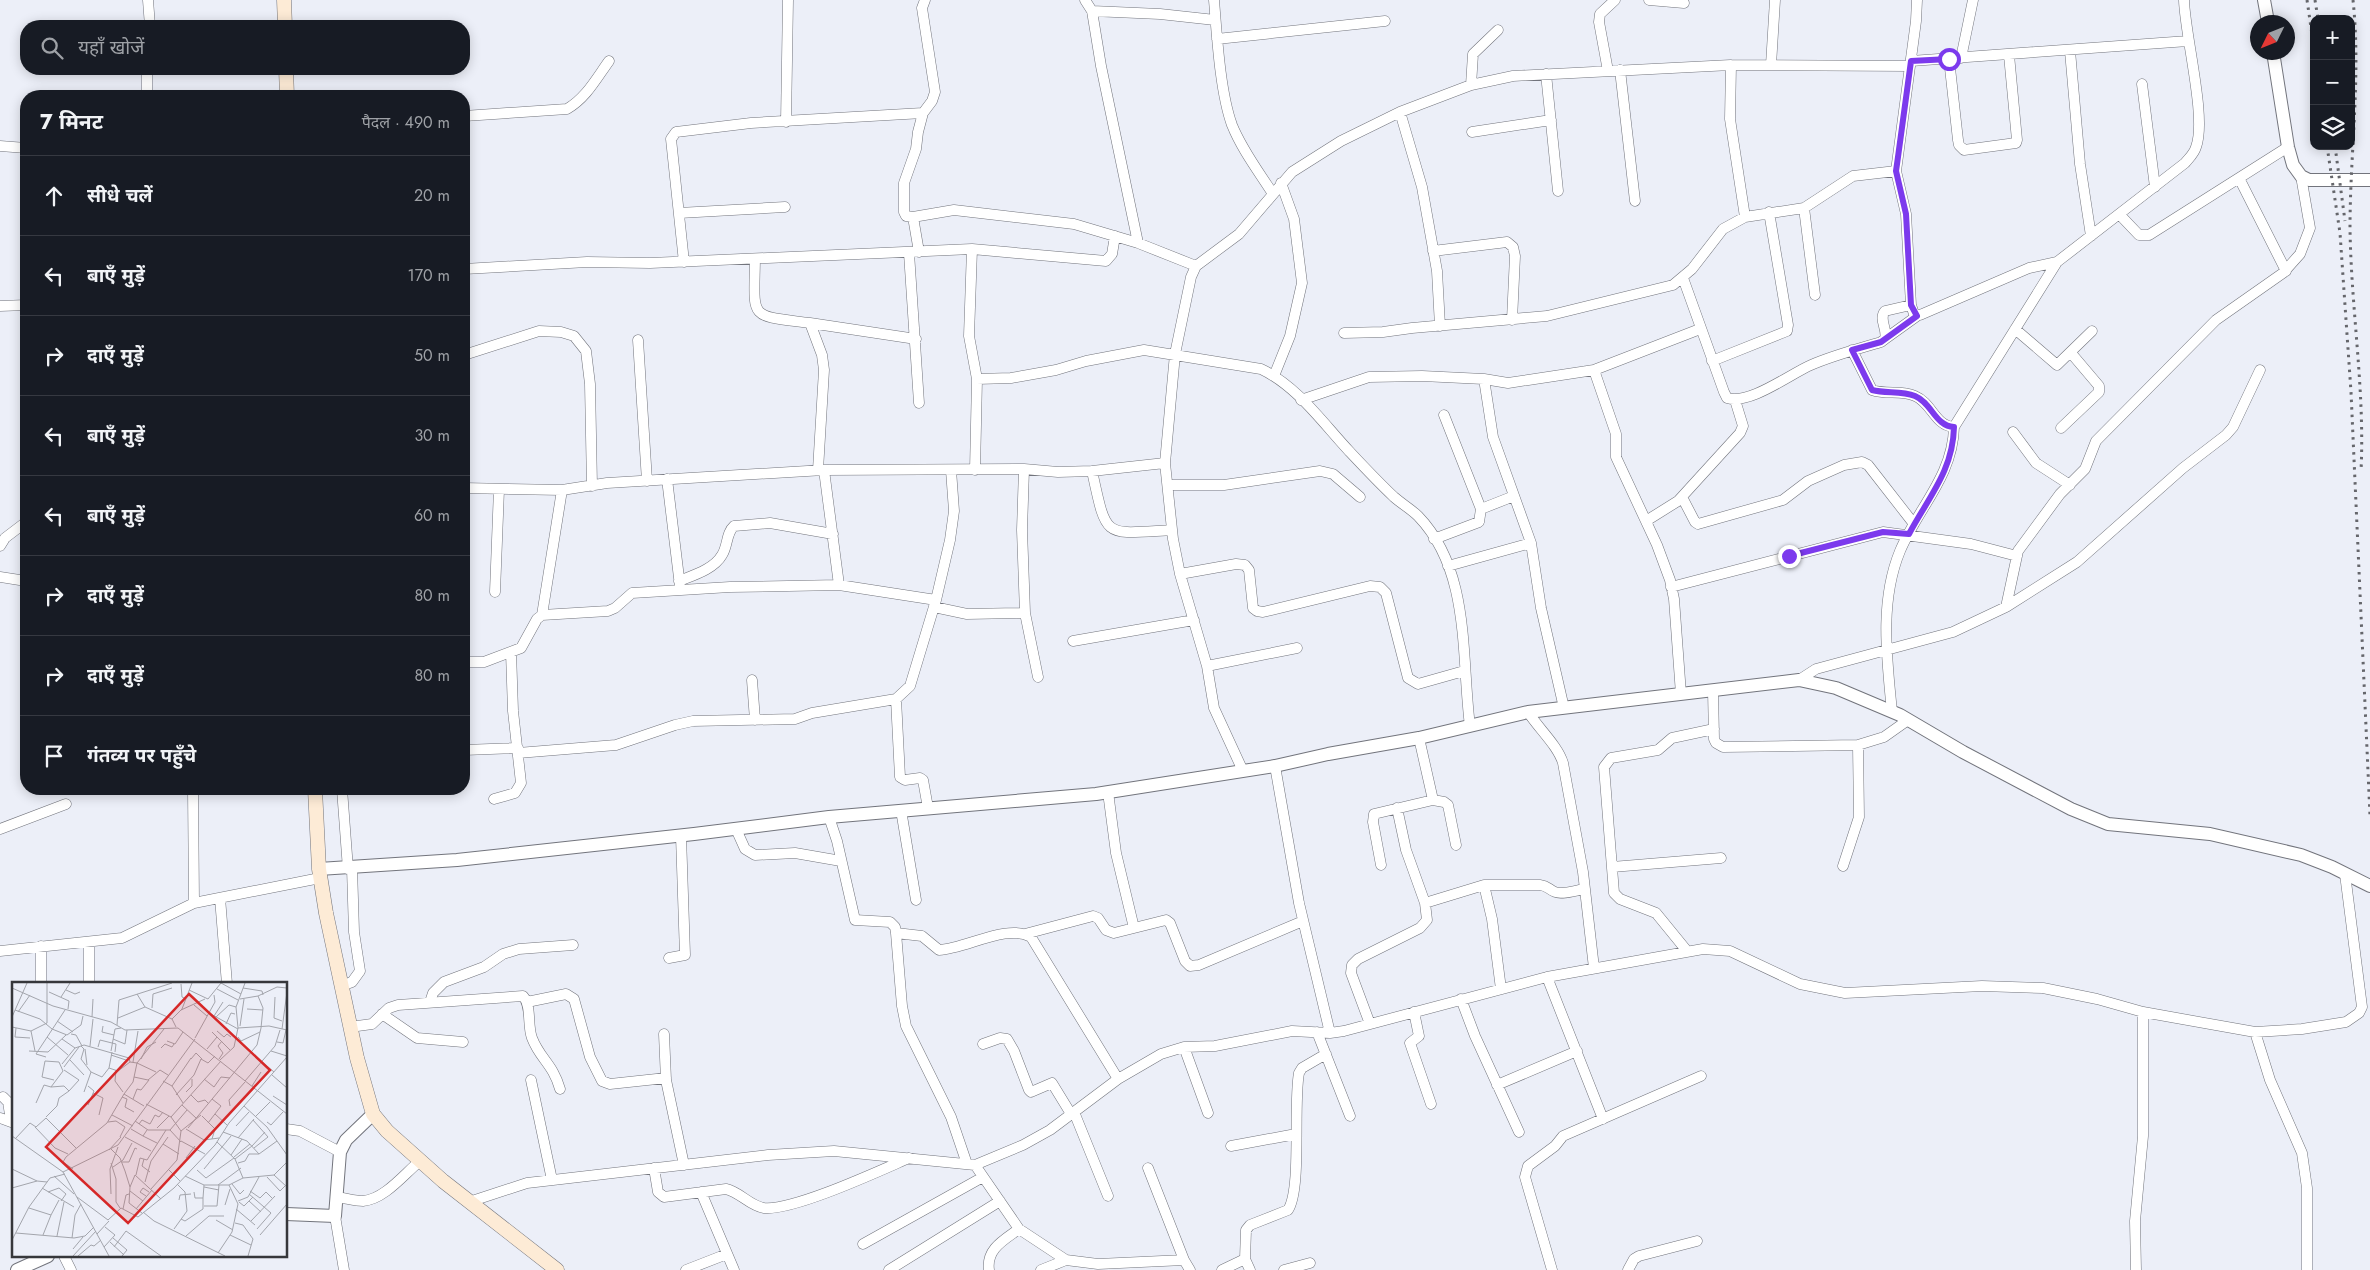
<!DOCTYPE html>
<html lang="hi">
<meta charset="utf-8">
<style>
:root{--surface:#171b24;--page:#242831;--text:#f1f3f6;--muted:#9ea1a6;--line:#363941}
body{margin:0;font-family:Jost,"Noto Sans Devanagari",sans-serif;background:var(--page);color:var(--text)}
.controls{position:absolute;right:15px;top:15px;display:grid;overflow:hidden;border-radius:10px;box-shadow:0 2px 12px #0003}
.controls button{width:45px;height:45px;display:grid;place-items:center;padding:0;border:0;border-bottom:1px solid var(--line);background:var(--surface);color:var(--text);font:25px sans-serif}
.compass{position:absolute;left:2250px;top:15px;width:45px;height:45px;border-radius:50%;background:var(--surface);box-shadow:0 2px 12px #0003;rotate:227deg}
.stop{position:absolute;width:15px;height:15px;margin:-11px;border:4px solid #7c3aed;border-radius:50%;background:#fff}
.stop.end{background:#7c3aed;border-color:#fff;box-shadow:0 1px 5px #0008}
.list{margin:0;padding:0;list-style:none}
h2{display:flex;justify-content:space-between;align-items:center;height:65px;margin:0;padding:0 20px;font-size:21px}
h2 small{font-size:16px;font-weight:400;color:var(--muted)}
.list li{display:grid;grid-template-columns:32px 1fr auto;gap:15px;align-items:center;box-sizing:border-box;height:80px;padding:0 20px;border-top:1px solid var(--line)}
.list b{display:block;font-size:19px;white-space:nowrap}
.list em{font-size:16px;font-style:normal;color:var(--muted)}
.icon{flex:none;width:28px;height:28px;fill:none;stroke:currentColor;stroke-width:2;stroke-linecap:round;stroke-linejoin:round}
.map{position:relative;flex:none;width:2370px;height:1270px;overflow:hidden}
.search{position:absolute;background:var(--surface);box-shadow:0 2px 12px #0003;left:20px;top:20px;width:450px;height:55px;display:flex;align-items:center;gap:12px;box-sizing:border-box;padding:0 18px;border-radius:20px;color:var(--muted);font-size:19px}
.panel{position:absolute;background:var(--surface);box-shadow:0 2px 12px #0003;left:20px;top:90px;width:450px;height:705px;border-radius:20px}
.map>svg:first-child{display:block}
</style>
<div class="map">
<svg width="2370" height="1270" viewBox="0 0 2370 1270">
<rect width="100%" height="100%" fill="#eceff8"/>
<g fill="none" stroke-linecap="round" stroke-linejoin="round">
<!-- minor casing -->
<g stroke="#72747c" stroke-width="11">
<path id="minor" d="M148 0 150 26
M1085 0 1092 11 1101 66 1138 243
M1214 0C1217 36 1220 92 1232 125 1242 150 1259 172 1273 194
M1649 0 1684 3
M1917 0 1916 21 1896 171 1906 214 1911 305 1914 314 1920 315 2029 268 2057 262
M1092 11 1160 14 1215 20
M1217 39 1385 21
M2070 51 2080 164 2091 236
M1961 58 1973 0
M1949 59 1958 140 1959 145 1964 150 2016 143 2017 140 2009 55
M1911 61 2188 41
M1731 65 1730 119 1745 217
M1771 65 1775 0
M1620 70 1635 201
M1608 71 1599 22 1600 14 1615 0
M1546 74 1558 191
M2142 84 2155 187
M1471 85 1473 54 1498 30
M147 96V69
M1400 112 1422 187 1437 271 1440 326
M464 116 567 109C586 98 596 79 609 61
M786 122 788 0
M1472 132 1551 120
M0 146 26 148
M2239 178 2286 271
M1804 208 1815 295
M679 213 785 207
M2119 214 2139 235H2149L2288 147
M913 217 906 216 904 212V183L916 149 918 132 923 113 932 101 935 92 922 8 925 0
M972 249 969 336 977 379 975 470
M1433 251 1507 242 1513 247 1515 256 1512 320
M919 252 913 217 954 210 1074 224 1138 243 1196 266
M909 253 919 403
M755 259C754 321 748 315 810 323L822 355 824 370 818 470
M684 262 671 139 676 132 751 123 923 113
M464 269 587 262 650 263 972 249 1106 261 1112 254 1115 236
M1683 278 1724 392 1727 398C1750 405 1790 374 1811 365 1834 355 1858 349 1881 342L1885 339C1888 329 1878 319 1885 311L1911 305
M0 306 26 305
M810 323 916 339
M2015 329 2057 365 2092 331
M1344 333 1383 332 1412 328 1547 316 1673 285 1692 269 1723 229 1745 217 1804 208 1853 176 1896 171
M1885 339 1917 316
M638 340 647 481
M1852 350 1872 390C1886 395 1901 390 1915 396 1932 403 1935 426 1954 427
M464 355 539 331 561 332 574 336 586 351 590 384 592 486
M1712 361 1787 331 1788 325 1769 212
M1594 370 1616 434V457L1657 545 1670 580 1674 599 1681 694
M1274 376 1290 336 1302 283 1294 219 1281 183
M977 379 1011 378 1056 370 1086 361 1144 350 1261 369C1297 386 1322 422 1349 451 1364 467 1378 482 1394 497 1402 504 1411 509 1418 516 1471 571 1461 656 1470 726
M1484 379 1493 437 1531 543
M1301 400 1369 377 1422 376 1484 379 1508 383 1594 370 1700 329
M2061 428 2099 392V386L2071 353
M2013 432 2036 463 2070 485
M1024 469 1022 530 1025 613
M824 470 839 585
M1092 471C1107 540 1103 534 1172 530
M667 479 680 586
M1168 485H1224L1320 471 1333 474 1360 497
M464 488 562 490 607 483 824 470 1024 469 1058 472 1092 471 1165 463
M1682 497 1695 522 1698 524 1783 500 1808 481 1844 465 1862 462 1868 465 1914 524
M1481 509 1514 496
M1646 521 1678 501 1740 433 1743 426 1735 400
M1434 539 1479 522 1481 509 1444 415
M0 546 5 538 26 522
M1448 566 1531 543 1541 608 1564 708
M1180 574 1236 564 1245 565 1249 570 1253 608 1257 611 1263 612 1370 586 1380 587 1386 593 1408 678 1418 684 1464 671
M0 577 26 581
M679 581C694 575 714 569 722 555 728 546 726 533 734 526L770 523 833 534
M1671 587 1883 532 1971 544 2017 556
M495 592 499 489
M934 607 967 614 1025 613 1038 677
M2006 607 2018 551 2060 494 2085 469 2096 441 2216 320 2283 273 2300 254 2310 228 2301 176
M542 615 562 490
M1073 641 1194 620
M464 662H484L521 648 537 619 542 615 608 611 615 608 632 593 730 587 839 585 936 600
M1207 666 1297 648
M752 680 755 720
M1799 680 1816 669 1953 632 2006 607 2077 562 2183 468 2226 435 2233 427 2260 370
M1713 690 1714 739 1716 743 1723 747 1858 745 1884 737 1908 720
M1528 712C1539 729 1558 746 1563 763L1583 872 1594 968
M1892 712C1887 659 1879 602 1900 551 1918 508 1953 476 1954 427L2057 262 2185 163C2189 158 2194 154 2196 147 2207 118 2185 36 2184 0
M1419 738 1433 800 1444 802 1448 805 1456 845
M464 750 518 748
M518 753 616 745 675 725 693 721 795 719 812 713 896 699
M1275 766 1299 903 1330 1033 1344 1031 1547 977 1703 949 1730 951 1800 984 1845 993 1982 986 2043 988 2097 999 2143 1012 2255 1032 2302 1029 2346 1022 2359 1013 2362 1007 2345 874
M1243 771 1214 708 1207 666 1180 574 1173 539 1165 463 1175 354 1191 277 1196 266 1239 234 1292 172 1341 141 1400 112 1471 85 1513 76 1731 65 1910 66
M193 789 194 903
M342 789 348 869
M1108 792 1116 853 1134 928
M494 799 515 793 521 783 513 711 511 652
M928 808 923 780 920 778 905 780 900 777 896 699 910 686 936 600 950 540 954 511 951 470
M901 810 916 900
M829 817 837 841 855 920 890 922 895 927 896 933 922 936 939 950C966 949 1007 923 1031 937L1118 1079
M0 829 66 804
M736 829 745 849 755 855 795 853 841 861
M1381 865 1373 822 1374 814 1433 800
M1843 866 1859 817 1858 745
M1612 867 1721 858
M1484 885 1492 919 1501 989
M220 898 227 984
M1425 903 1484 885H1540C1548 886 1548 889 1555 892 1562 895 1577 890 1585 889
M896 933 902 1006 906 1026 951 1117 967 1164
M1025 934 1093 916 1098 918 1106 930 1114 933 1166 920 1170 923 1185 961 1190 966 1199 965 1303 921
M89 942V984
M0 951 122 938 194 903 320 878
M1687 951 1656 913 1620 899 1614 893 1604 767 1611 758 1658 750 1672 738 1714 729
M669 958 685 955 681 836
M1547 977 1603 1119
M41 984V946
M341 986 352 982 360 971 354 932 352 868
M1461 999 1475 1036 1519 1132
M430 1002 433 993 444 982 484 967 503 954 519 949 573 945
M527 1002 566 994 574 999 590 1057 602 1081 610 1084 666 1078
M1414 1012 1419 1036 1410 1043 1431 1104
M382 1014 417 1038 463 1042
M1370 1024 1351 973 1352 965 1358 959 1420 928 1427 920 1425 903 1406 850 1397 808
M350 1027 372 1024 389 1008 398 1005 523 996C532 1006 527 1025 532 1038 540 1059 553 1064 560 1089
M1317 1032 1350 1116
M2255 1032 2270 1080 2302 1153 2307 1188V1270
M664 1034 666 1080 684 1165
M983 1044 1000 1038 1007 1039 1014 1051 1029 1090 1031 1092 1052 1083 1071 1114
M1184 1047 1208 1113
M531 1080 552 1180
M1497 1085 1577 1051
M3 1097 8 1102 11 1121
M1074 1112 1108 1196
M0 1118 14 1123
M286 1129 300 1131 340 1152
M1231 1146 1296 1134
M654 1168 658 1192 664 1197 726 1189C740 1192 750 1206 764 1208 793 1211 879 1171 909 1158
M1148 1168 1184 1260
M701 1192 734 1270
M336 1197C345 1198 355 1201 363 1201 385 1199 404 1174 420 1161
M469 1202 527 1183 768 1155 834 1151 975 1165
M335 1216 344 1270
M1019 1229 1066 1260 1098 1264 1184 1260 1190 1270
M863 1244 983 1177
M64 1256 71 1270
M1245 1259 1250 1270
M686 1270 727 1254
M889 1270 1000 1201
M989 1270C986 1249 1004 1240 1019 1229L975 1165 1023 1145 1050 1130 1118 1079 1161 1054 1184 1047 1215 1046 1292 1031 1330 1033
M1041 1270 1066 1260
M1222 1270 1245 1259 1246 1230 1250 1225 1288 1210C1302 1189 1293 1104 1299 1073L1302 1068 1326 1054
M1284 1270 1310 1263
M1552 1270 1525 1177 1528 1166 1555 1146 1563 1136 1701 1076
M1628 1270 1634 1259 1639 1256 1697 1241
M2136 1270 2135 1221 2143 1136V1012"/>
</g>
<!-- tertiary casing -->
<g stroke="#72747c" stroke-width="14">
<path id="tertiary" d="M2264 0 2268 22
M2273 52 2288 147 2293 165 2301 176 2309 180H2370
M319 869 457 860 694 834 829 817 1096 794 1275 766 1328 754 1419 738 1528 712 1799 680 1836 688 1900 715 1963 752 2071 809 2108 824 2210 834 2301 855 2332 867 2370 886
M286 1214 335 1216 340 1152 346 1140 373 1114
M17 1270 48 1256"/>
</g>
<!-- secondary casing -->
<g stroke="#72747c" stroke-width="15">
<path id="secondary" d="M284 0 285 26
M286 69 287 96
M315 789 319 869 326 913 357 1058 373 1114 387 1131 443 1181 557 1270"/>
</g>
<!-- minor -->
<use href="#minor" stroke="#fff" stroke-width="10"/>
<!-- tertiary -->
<use href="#tertiary" stroke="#fff" stroke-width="12"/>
<!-- secondary -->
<use href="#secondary" stroke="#fdebd6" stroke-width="14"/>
<!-- rail -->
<path stroke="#65666b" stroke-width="3" stroke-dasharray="2.5 5" stroke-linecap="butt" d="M2307 0 2314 48
M2315 0 2318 19
M2353 0C2361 76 2350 152 2350 228 2351 309 2365 390 2361 471
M2327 146 2340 233 2351 392 2370 816
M2335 146 2345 221"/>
</g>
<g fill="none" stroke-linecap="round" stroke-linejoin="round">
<!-- route -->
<path stroke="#7c3aed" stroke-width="6" d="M1789 556 1883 532 1909 534C1928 498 1953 471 1954 427 1935 426 1932 403 1915 396 1901 390 1886 394 1872 390L1852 350 1881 342 1917 316 1911 305 1906 214 1896 171 1898 157 1911 61 1949 59"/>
</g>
<!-- overview -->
<g transform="translate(12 982)">
<rect width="275" height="275" fill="#eceff8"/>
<path fill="none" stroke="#a3a5ac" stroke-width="1" d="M169 2 170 15 174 17M0 6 41 24 99 40 113 48 166 46 275 132M231 6 250 9 251 13M205 7 226 18M54 8 63 12 68 10M177 8 196 17 209 1 229 12M37 10 57 19 56 27M125 12 133 25M246 14 251 26 249 46M49 15 58 1M263 15 262 36 270 39M228 17 246 14 265 5 275 6M182 23 195 34M140 26 141 12 160 6M235 27 251 28M3 28 28 37 40 47 55 53 69 43 71 34M169 28 193 17M6 30 18 13M197 31 226 47M202 34 211 20M0 35 15 1M80 35 81 17M204 35 217 23 224 25M106 36 133 25 160 37M45 39 61 50M35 41V1M214 42 219 31 223 32M105 43 107 18 160 1M91 44 90 50 102 53M228 44 232 17M0 45 19 49M164 45 160 37 170 27 180 1M4 46 3 55 18 56M226 46 257 44 275 48M270 47 275 10M205 49 212 55 215 52 219 55M200 50 218 68M59 52 64 53 70 64M35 55 56 73M226 55 229 59 248 50M183 56 203 20 202 13M50 57 63 66M101 57 113 62 115 48M155 59 163 62 171 50M265 60 271 61 274 48M69 64 72 67 69 77 79 90 90 95 97 86 106 89 118 80M78 64 81 37M86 65 88 58 104 62 103 70M149 66 153 62 160 65 162 62M73 67 75 83M195 67 205 55M17 69 36 70 54 53M23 69 19 49 35 41M99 69 103 47 109 46M259 69 275 74M99 73 114 78M34 75 24 72 53 28M129 77 135 65 144 60M179 77 184 71 190 77M207 77 211 71 206 64 210 59M58 78 72 93M208 78 222 65 226 46 224 25 233 1M249 79 262 90M121 80 126 49M125 81 152 47M125 81 144 90M50 82 63 66 72 63 117 76 118 80 125 81 121 100 112 112M52 85 67 65M97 86 100 70M104 88 103 99 111 110M260 93 275 106M122 95 136 98 148 88 156 93M192 97 202 105 209 95 218 96M151 99 160 104 171 121M233 99 263 64 268 48M76 104 82 109 76 123M160 104 179 76M240 104 249 90M39 105 52 104 57 109 67 98 52 88M72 110 79 90M174 110 180 104V97M81 111 91 116 87 133M164 113 182 93 189 77 196 81 203 74M179 113 186 120 193 118 196 121M261 114 275 123M110 115 115 117 113 125 122 130M121 117 125 107 129 108 137 98M24 121 32 103 39 105 51 89 47 80 33 79 30 95 42 98M134 122 159 135 169 149 165 178 139 207M170 123 184 136M218 124 217 118 233 100M232 124 255 145 275 173M203 132 215 143M100 133 121 144M190 134 203 147 200 157M34 135 45 124 47 116 57 109M159 135 209 79M243 135 258 120M241 138 256 155 242 166M123 139 136 148H158L175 128M96 140 104 139 113 145 108 155M255 140 259 143 271 130M196 141 209 124 200 117M127 142 130 138 138 142 143 133 147 135 151 130M224 144 237 130M23 145 43 166 56 172M145 146 157 134M176 146 245 63 249 46M119 147 131 154 135 148M174 147 192 158 207 156M158 148 169 160M169 149 189 133M211 150 235 159 247 172 265 159M0 154 51 190 97 274M131 154 145 161M113 155 139 169M226 156 242 137M3 157 18 141 24 145 34 136 64 166M169 159 193 172M205 160 223 177 231 196M151 162 167 172M240 164 253 150M99 167 108 176 113 189 118 205 117 221 130 231M97 168 109 155M219 173 230 157M222 175 238 162M174 176 183 164M132 177 130 184 138 190M223 177 240 164M135 178 154 148M110 180H117L123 166 125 167M99 181 104 197V220L108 226M226 181 233 179 237 172H247M101 185 111 178 120 161M0 187 25 199 35 200M61 187 51 180 54 175 95 141 112 112 132 124M192 187 219 154M157 188 168 199M185 188 194 196 222 176M51 190 106 163 183 57M124 193 128 176 135 178M262 193 275 205M42 194 62 212M173 194 192 203H217L231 196 262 193 275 180M255 195 268 209 273 204M133 200 139 179 156 155M220 202 228 212 232 208M206 203 229 186M118 205 123 193 149 217M192 205 207 208M0 206 25 199M30 206 62 225M118 209 131 219M238 209 248 216 254 210 260 216M36 210 47 206 54 212 49 219M182 210 183 216H191L192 203M99 212 98 187 106 165M237 212 259 231 245 247M134 214 128 210 131 206 137 210M65 215 96 238 109 226 126 235 162 206 203 163 217 141 275 75M167 218 168 213 179 212M226 219 236 215 247 195M237 219 249 230M227 220 232 224 241 215M213 223 218 207M192 224H205L207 203M17 226 39 233 47 218M111 227 114 213 117 212M124 227 140 208M224 227 243 243M131 230 142 239 213 274M169 237 173 239 191 227V216M204 238 221 248M239 239 263 214M223 241 231 243 241 257 236 274M162 247 175 229 173 210 165 202M4 251 62 256 73 254 82 245M85 252 97 239M31 253 39 233M218 253 239 263M248 253 275 222M45 254 52 220M174 254 197 234H212M60 256 63 233 69 222M101 256 115 268 110 274M0 258 17 225 38 196 53 192M98 260 112 273M92 265 103 253 93 245M102 265 114 249 149 274M61 267 71 255M206 271 220 250 226 222 217 203M61 274 84 249M66 274 79 263 82 264 89 258"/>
<path fill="#d62828" fill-opacity="0.15" stroke="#d62828" stroke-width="2.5" d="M177 12 258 88 116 241 34 165Z"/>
<rect width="275" height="275" fill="none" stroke="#36373b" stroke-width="2.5"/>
</g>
</svg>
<div class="controls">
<button>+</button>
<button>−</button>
<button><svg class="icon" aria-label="layers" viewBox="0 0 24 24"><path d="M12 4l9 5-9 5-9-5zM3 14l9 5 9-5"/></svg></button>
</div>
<svg class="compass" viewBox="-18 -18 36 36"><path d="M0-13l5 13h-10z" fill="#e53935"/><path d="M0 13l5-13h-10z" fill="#9ea1a6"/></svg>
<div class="stop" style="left:1949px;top:59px"></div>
<div class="stop end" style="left:1789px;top:556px"></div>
<div class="search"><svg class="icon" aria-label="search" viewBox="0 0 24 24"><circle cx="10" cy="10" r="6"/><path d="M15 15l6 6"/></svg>यहाँ खोजें</div>
<section class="panel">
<h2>7 मिनट<small>पैदल · 490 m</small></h2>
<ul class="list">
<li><svg class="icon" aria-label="ahead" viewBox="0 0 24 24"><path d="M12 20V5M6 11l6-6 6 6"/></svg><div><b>सीधे चलें</b></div><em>20 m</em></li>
<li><svg class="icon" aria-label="left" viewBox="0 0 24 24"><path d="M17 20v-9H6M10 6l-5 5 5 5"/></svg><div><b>बाएँ मुड़ें</b></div><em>170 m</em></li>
<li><svg class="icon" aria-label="right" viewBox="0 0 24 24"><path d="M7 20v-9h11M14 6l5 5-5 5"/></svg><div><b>दाएँ मुड़ें</b></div><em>50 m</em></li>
<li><svg class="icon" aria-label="left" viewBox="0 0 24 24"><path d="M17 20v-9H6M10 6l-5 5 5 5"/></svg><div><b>बाएँ मुड़ें</b></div><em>30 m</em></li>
<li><svg class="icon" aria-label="left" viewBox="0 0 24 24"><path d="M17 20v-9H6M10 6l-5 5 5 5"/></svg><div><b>बाएँ मुड़ें</b></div><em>60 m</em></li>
<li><svg class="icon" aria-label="right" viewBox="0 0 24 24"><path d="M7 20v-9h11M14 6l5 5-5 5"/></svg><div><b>दाएँ मुड़ें</b></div><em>80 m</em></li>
<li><svg class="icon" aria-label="right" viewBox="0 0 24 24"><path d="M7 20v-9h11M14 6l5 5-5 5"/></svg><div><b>दाएँ मुड़ें</b></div><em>80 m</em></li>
<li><svg class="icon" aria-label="arrive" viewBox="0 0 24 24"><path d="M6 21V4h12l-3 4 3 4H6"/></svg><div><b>गंतव्य पर पहुँचे</b></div></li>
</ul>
</section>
</div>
